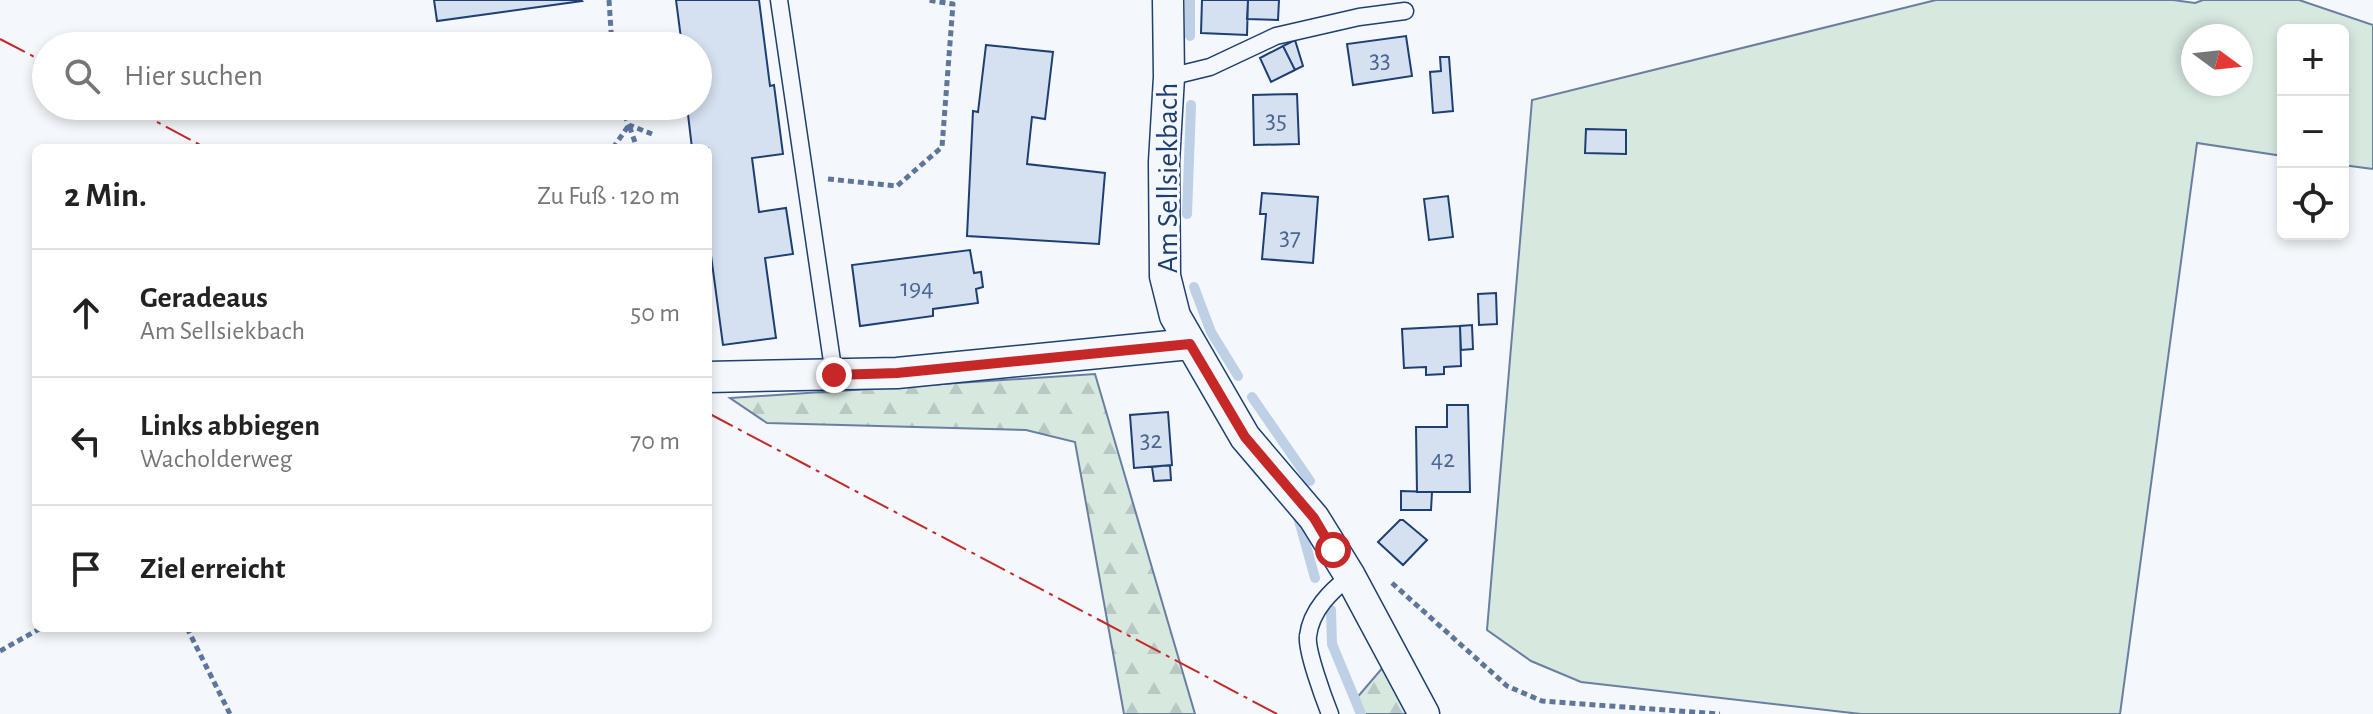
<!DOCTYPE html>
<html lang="de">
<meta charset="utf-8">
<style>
:root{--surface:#fff;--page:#f2f2f2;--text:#222;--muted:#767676;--line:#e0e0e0}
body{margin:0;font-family:"Alegreya Sans",sans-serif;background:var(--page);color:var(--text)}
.controls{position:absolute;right:24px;top:24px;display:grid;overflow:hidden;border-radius:12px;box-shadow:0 4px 12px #0003}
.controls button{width:72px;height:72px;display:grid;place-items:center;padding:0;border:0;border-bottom:2px solid var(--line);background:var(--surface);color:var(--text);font:40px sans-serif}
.compass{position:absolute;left:2181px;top:24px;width:72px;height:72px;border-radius:50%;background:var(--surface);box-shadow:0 4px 12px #0003;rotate:105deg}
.stop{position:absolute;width:24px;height:24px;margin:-18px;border:6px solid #c62828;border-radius:50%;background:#fff}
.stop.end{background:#c62828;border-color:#fff;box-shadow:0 2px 8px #0008}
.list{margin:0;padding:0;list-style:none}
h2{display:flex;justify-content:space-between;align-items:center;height:104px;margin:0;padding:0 32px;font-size:34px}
h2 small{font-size:26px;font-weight:400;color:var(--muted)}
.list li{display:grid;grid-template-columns:52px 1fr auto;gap:24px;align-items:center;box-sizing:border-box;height:128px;padding:0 32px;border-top:2px solid var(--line)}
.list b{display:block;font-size:30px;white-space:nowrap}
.list p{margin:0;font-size:26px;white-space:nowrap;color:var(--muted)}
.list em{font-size:26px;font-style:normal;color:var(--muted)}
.icon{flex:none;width:44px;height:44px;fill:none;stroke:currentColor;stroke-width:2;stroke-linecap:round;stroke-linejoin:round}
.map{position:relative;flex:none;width:2373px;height:714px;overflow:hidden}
.search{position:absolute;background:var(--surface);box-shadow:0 4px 12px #0003;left:32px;top:32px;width:680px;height:88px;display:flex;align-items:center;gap:20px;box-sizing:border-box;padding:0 28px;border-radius:44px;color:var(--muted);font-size:30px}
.panel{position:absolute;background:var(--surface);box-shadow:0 4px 12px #0003;left:32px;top:144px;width:680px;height:488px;border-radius:12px}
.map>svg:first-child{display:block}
</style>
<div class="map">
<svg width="2373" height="714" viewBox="0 0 2373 714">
<defs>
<pattern id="forest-firs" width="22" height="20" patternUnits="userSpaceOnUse" patternTransform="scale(2)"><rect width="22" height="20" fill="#d7e8df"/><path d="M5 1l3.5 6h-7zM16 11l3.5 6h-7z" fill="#b8c8c3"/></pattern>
</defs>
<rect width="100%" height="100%" fill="#f4f7fb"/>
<!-- green -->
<path fill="#d7e8df" stroke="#687fa3" stroke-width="2" fill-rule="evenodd" d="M1936 0H2173L2195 3 2203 0H2299L2373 25V169L2343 165V30H2283V156L2197 143 2120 714H1861L1581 682 1531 661 1487 630 1532 100ZM2193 36H2241V84H2193Z"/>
<!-- forest -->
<path fill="url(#forest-firs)" stroke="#687fa3" stroke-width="2" d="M1095 374 1195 714H1124L1075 442 1026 430 767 423 730 398Z
M1384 666 1410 714H1361L1355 700Z"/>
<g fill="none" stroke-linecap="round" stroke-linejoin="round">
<!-- stream -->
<path stroke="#bed0e5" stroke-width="10" d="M1190 36V0
M1187 214 1191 105
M1194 287 1211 332 1238 376
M1252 397 1310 481
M1298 517 1315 578
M1331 610 1332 644 1361 714"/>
</g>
<!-- building -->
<path fill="#d5e0f0" stroke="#1d3f73" stroke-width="2" d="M434 0H581L582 1 437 21Z
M676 0H759L770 86 774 85 783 154 752 158 759 212 786 208 793 254 765 258 776 338 723 345 708 233V148H692L687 106H698V46H682Z
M1202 0H1248L1247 35 1201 33Z
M1248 0H1279L1278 20 1247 19Z
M1406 36 1412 76 1353 85 1347 44Z
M1295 40 1303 66 1295 70 1283 46Z
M986 45 1053 52 1045 119 1032 117 1027 164 1105 173 1099 244 967 236 973 111 978 112Z
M1283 46 1295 70 1271 82 1260 58Z
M1440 57H1449L1453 111 1433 113 1430 72 1441 71Z
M1297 94 1299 144 1254 145 1253 95Z
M1586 129 1626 130V154L1585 153Z
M1262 193 1318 197 1313 263 1262 259 1266 214H1260Z
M1448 196 1453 237 1429 240 1424 199Z
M970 250 974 273 981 272 983 287 976 289 978 303 933 309V316L860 326 852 265Z
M1496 293 1497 324 1479 325 1478 294Z
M1472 325 1473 349 1461 350 1460 326Z
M1460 326 1461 366 1444 367V374L1426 375V367L1404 368 1402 329Z
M1447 405H1468L1470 492H1417L1416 427H1447Z
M1168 412 1172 465 1134 468 1130 415Z
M1170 465 1171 480 1154 481 1152 467Z
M1401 491 1432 492 1431 510H1401Z
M1400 520H1403L1427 540 1403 565 1378 542Z"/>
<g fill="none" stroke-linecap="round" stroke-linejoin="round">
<!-- lane casing -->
<g stroke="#1d3f73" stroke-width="19">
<path id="lane" d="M779 0 834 375
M1169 77 1210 67 1276 36 1359 17 1405 11
M1330 714C1324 699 1306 650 1308 636 1311 610 1331 591 1350 576"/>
</g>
<!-- street casing -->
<g stroke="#1d3f73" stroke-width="33">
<path id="street" d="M1168 0 1169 77 1164 162 1165 276 1175 316 1245 437 1314 518 1350 576 1424 714
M708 377 897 373 1190 344"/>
</g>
<!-- path -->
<path stroke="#5e769c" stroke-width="5" stroke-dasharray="6 4" stroke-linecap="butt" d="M609 0 612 46
M620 106 629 125 652 134
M613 148 629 125 637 148
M828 179 897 186 942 147 953 4 927 0
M1392 583 1507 686 1542 701 1720 714
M187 628 230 714
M0 651 41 628"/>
<!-- lane -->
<use href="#lane" stroke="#f4f7fb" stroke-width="16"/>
<!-- street -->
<use href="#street" stroke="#f4f7fb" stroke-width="30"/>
<!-- power -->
<path stroke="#c62828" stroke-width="2" stroke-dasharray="28 6 4 6" stroke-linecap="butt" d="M0 39 46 63
M127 106 206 148
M708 413 1277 714"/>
</g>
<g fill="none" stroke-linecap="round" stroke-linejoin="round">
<!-- route -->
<path stroke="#c62828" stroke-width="10" d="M834 375 897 373 1190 344 1245 437 1314 518 1333 550"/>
</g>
<g text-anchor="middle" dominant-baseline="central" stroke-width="6" stroke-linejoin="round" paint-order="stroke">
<!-- number labels -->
<g font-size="26" fill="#4b6792">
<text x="1380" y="60">33</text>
<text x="1276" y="120">35</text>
<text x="1290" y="237">37</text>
<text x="917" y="288">194</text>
<text x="1151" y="440">32</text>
<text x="1443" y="459">42</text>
</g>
<!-- street labels -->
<g font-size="30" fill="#1d3f73" stroke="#f4f7fb">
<text transform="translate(1168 178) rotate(-90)">Am Sellsiekbach</text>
</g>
</g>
</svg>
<div class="controls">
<button>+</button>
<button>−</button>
<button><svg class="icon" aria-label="locate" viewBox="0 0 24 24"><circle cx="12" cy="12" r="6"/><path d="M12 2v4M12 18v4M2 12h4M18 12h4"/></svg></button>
</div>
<svg class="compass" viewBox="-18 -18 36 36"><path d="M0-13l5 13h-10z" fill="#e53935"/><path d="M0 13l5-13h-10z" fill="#767676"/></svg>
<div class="stop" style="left:1333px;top:550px"></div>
<div class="stop end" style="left:834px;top:375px"></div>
<div class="search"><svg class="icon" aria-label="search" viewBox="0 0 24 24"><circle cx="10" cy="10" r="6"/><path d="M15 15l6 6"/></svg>Hier suchen</div>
<section class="panel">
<h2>2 Min.<small>Zu Fuß · 120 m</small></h2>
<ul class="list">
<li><svg class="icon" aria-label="ahead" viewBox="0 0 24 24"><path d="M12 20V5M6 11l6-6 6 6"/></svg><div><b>Geradeaus</b><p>Am Sellsiekbach</p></div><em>50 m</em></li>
<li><svg class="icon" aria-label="left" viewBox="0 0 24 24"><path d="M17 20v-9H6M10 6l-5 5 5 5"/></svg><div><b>Links abbiegen</b><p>Wacholderweg</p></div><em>70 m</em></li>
<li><svg class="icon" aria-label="arrive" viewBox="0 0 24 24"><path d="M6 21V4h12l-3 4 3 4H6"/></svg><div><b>Ziel erreicht</b></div></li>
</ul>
</section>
</div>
